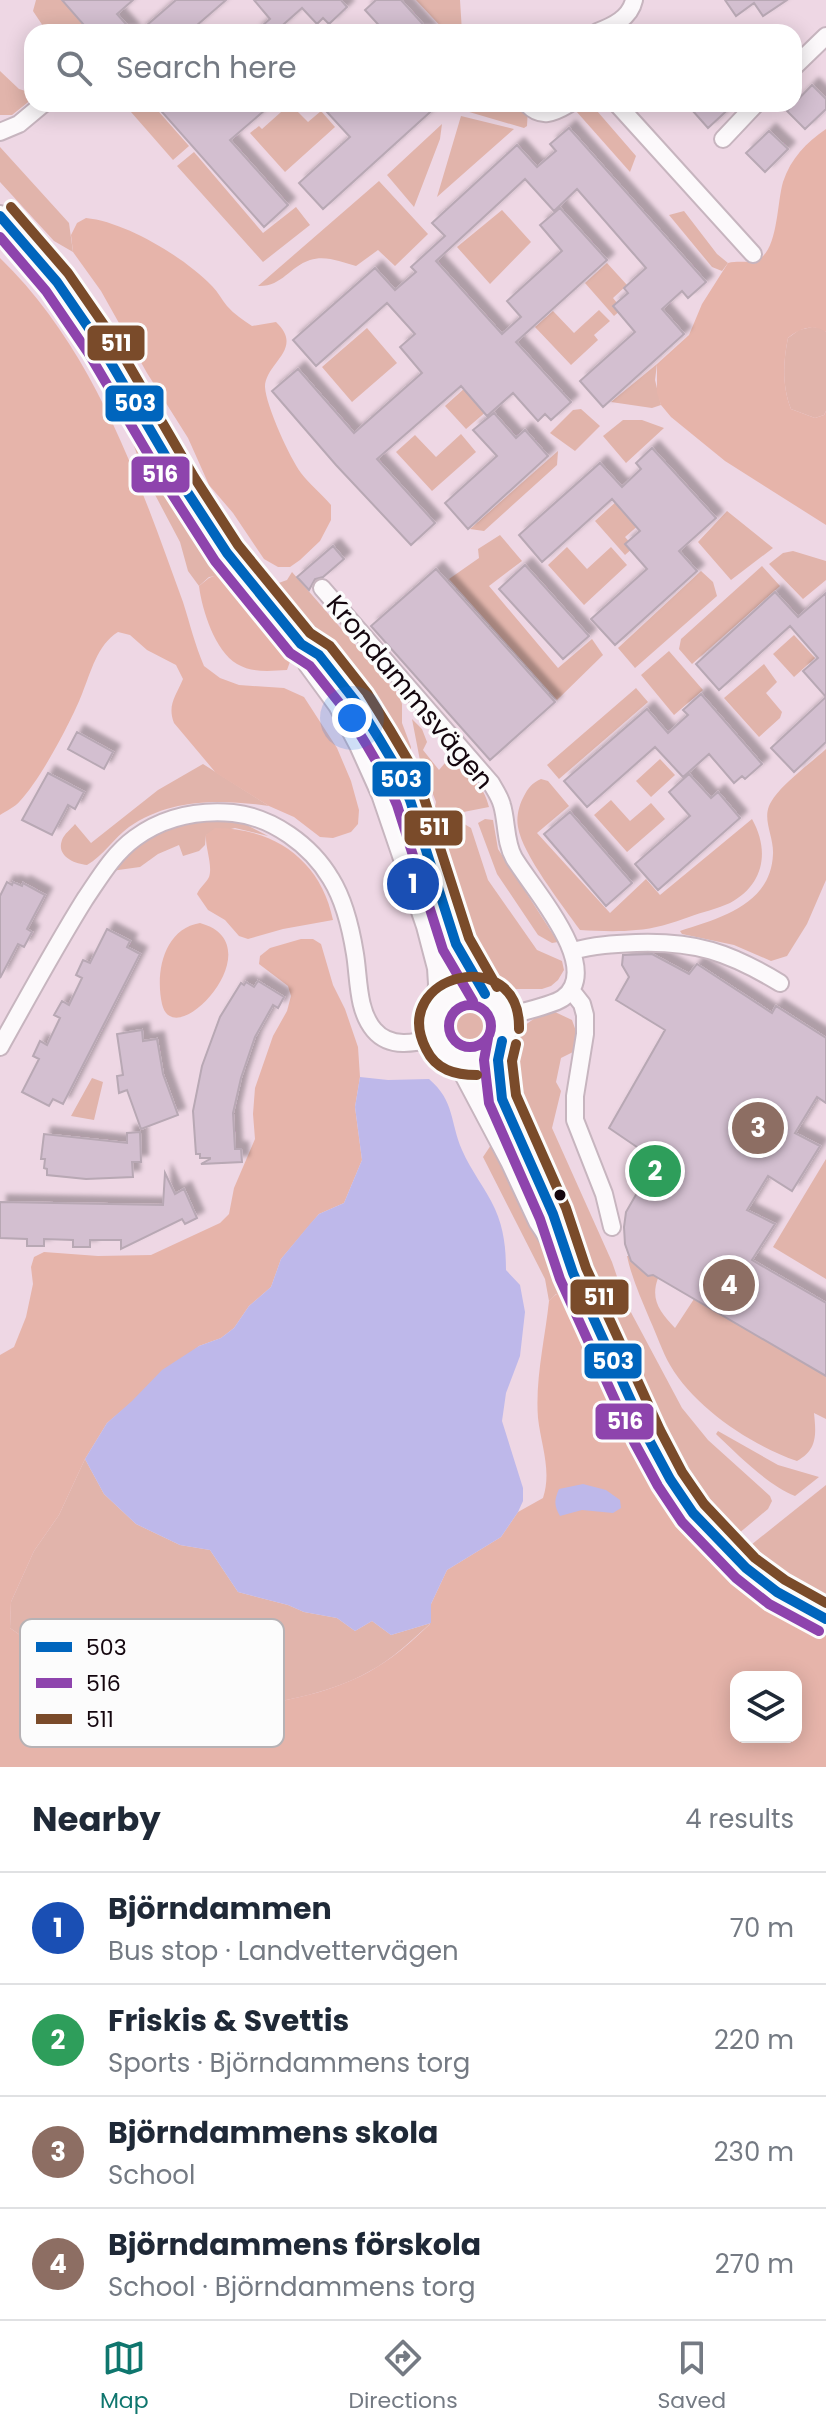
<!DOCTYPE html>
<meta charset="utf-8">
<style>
:root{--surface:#fff;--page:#f6f6f7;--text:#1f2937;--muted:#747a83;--line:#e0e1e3;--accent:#0f766e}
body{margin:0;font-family:Poppins,sans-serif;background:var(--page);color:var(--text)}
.controls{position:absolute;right:24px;bottom:24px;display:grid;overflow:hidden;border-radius:16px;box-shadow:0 4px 20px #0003}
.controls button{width:72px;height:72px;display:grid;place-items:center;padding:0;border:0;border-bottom:2px solid var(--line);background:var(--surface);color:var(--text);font:40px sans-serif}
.you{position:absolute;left:352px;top:718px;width:28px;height:28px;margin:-20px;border:6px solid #fff;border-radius:50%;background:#1a73e8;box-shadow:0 0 0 12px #1a73e833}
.badge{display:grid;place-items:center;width:52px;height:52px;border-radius:50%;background:var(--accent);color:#fff;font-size:26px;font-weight:700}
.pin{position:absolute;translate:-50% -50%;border:4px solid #fff;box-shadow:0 2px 8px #0006}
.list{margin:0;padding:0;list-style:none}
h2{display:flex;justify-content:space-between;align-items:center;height:104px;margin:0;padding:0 32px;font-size:34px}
h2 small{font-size:26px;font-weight:400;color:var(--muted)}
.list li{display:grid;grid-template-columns:52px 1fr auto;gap:24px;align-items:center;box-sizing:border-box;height:112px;padding:0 32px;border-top:2px solid var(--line)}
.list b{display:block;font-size:30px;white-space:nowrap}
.list p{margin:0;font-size:26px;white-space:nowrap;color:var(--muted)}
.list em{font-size:26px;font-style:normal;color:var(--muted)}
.icon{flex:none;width:44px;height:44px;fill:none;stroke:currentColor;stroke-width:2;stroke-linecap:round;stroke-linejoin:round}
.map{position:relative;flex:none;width:826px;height:1767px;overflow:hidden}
.search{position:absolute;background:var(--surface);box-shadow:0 4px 20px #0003;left:24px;right:24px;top:24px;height:88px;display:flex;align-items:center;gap:20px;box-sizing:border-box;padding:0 28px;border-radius:24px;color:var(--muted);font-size:30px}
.sheet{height:552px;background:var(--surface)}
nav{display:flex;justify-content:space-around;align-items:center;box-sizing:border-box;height:112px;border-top:2px solid var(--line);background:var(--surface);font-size:22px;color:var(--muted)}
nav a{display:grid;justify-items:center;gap:4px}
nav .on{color:var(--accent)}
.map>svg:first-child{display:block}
</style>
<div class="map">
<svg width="826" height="1767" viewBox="0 0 826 1767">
<defs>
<filter id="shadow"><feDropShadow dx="7" dy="-7" stdDeviation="2" flood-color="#0004"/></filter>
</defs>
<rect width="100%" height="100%" fill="#eed7e4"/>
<!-- green -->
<path fill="#e1b4ab" d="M36 0H62L89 32H47L33 11Z
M416 0H460L462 32H446Z
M0 71 19 89 32 93V99L12 115H0Z
M124 104H152L189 146 173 160Z
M290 104 308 122 321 111 335 127 285 172 250 133 259 126 262 129Z
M460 104H525L528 107 527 126 524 128 459 109Z
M587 104H591L636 156 630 172 576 111Z
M461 116 514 129 437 197Z
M442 124 440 139 414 207 387 175Z
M0 147 69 223 73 252 54 241 0 182Z
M194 152 263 233 296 207 310 225 263 262 177 166Z
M379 181 428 234 395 266 378 250 356 266C341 262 326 255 310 260 289 267 282 287 258 286Z
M502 210 531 242 490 284 457 247Z
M684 211 717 254 728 263 722 271 712 267 669 215Z
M607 263 627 285 613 298 622 309 614 316 585 283Z
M599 310 610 321 594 335 598 340 571 365 535 327 553 311 574 333Z
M812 327 822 328 826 332V411L824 415 815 418 791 409C782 386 783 362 788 338L799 330Z
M367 328 397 363 352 402 322 367Z
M657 364 655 380 661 405 652 408 611 402Z
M466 387 488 410 466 429 445 406Z
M118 399 128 409 229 574 209 577 199 586 188 571 180 542 143 472Z
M581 409 600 426 575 451 550 433 573 410Z
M623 420H642L664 428 626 463 603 436Z
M461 434 476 452 432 491 396 452 415 435 436 457Z
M558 451 557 465 484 531 470 529Z
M618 500 640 524 625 537 634 547 625 555 595 521Z
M727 511 773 548 731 580 698 542Z
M500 535 522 561 489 586 558 668 592 639 603 655 557 700 449 579 479 558 478 549Z
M567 547 587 569 611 547 627 565 584 605 548 565Z
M793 551 826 561V580L803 599 769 564 783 553Z
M762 566 780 586 692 664 679 649 681 639Z
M701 571 713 582 717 596 635 668 618 648Z
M292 572 399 695 402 704V723L411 747V778L373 709 273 585 287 580Z
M794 635 815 658 794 677 773 654Z
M669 651 703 690 674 715 641 675Z
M764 664 777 682 766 693 782 712 780 718 759 737 724 698Z
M636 688 648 702 559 779 547 765Z
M412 719 422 729 427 742 423 750 439 770 451 756 453 764C471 778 483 783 489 807L443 816 439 815 435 807 436 802 426 776H423Z
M826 749V880L807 924 787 956 771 961 734 945 682 934 680 931C720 918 771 905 773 854 774 838 763 821 769 806 778 786 810 764 826 749Z
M660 759 675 775 651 797 636 781Z
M203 764 269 806C222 799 170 798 129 827 114 838 103 856 87 865 74 864 56 856 62 840 64 834 71 829 75 824L91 843 158 790Z
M541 779 548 781 569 806 537 833 610 913 646 879 660 895 752 819C770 851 764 885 730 903 717 909 702 912 689 917 672 923 654 929 636 930 618 932 598 931 580 930 563 906 522 854 518 827 516 817 519 805 524 796 528 788 532 783 541 779Z
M611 800 630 821 651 803 665 819 627 852 594 815Z
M223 819 239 821 268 836 235 828 206 835 205 845 199 851 183 856 179 845 158 854 140 867 111 871 130 848 171 825Z
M485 819 493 820 498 849 558 942 552 943 538 935 497 874 478 823Z
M461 822 471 828 488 880 537 950 562 961 564 970 558 980 551 986 542 989H507L495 982 474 954 456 913 447 865 435 830Z
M444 1027a24 24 0 1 1 48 0a24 24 0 1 1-48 0Z
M547 1012H555L572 1020 577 1034V1050L561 1058 556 1082 561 1091 552 1128 612 1262 626 1303 682 1408 708 1440 770 1496 772 1501 768 1509 738 1534C710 1505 689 1476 668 1440L508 1090C500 1052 511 1028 547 1012Z
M92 1078 103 1082 94 1120 71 1116Z
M495 1139 568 1293 556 1294 549 1301 545 1279 483 1157Z
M826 1159V1279L773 1247Z
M627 1256H633L658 1278C650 1300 660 1312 675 1328L694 1299 826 1375V1419L814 1413C816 1433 818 1450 797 1461 751 1445 695 1408 670 1365 662 1351 657 1335 650 1320 641 1298 632 1279 627 1256Z
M718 1431 778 1465 819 1477 795 1496C768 1485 739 1456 718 1436L716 1434Z
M85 1459 104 1494 136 1524 180 1545 210 1550 238 1592 288 1605 304 1612 337 1618 355 1631 372 1621 391 1635 431 1623C418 1634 406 1646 393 1656 350 1689 296 1700 243 1707L170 1653 106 1647 50 1656 10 1628 11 1602 34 1551 59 1515Z
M826 1485V1601L794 1583 746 1549Z"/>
<!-- forest -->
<path fill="#e6b4aa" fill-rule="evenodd" d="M826 129V332C813 323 799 329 788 338 783 362 782 386 791 409L815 418 824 415 826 411V525L725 461 671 417 661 405 657 393V364L689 335 702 304 728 263C739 260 749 264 759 259 778 249 777 202 783 182 791 158 806 143 826 129Z
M86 218C126 222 184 257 212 286 218 292 222 300 227 306 234 314 243 320 252 326L276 322C305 349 265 363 265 387 266 406 290 458 301 473 309 484 322 494 331 505V520L320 541 300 560 290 567H278L264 559 233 513 209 485 188 438 147 373 101 291 73 252 71 235 77 223Z
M0 258C95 350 139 481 183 602 190 624 195 645 204 666L220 678 239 685 284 688 304 697 337 748 351 781 359 810 358 824 351 832 333 838 320 837 294 817 269 806 216 773 174 723C167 705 176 696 183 679L176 665 147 650 130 635 118 632C97 645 91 672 82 694 71 722 40 780 20 801 15 807 6 811 0 815Z
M219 574H229L239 580 280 637 291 659 287 670C270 671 252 673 237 664 215 651 202 610 199 586L209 578Z
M215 828C274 828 321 860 333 920L283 929 248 939 239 936 225 920 208 910 197 894C200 887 206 883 209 877 213 865 205 848 206 835Z
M200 923C277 944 174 1056 162 1004 155 972 164 929 200 923Z
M301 939H313L321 944 333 985 345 1009 358 1047 360 1077 355 1107 362 1160 344 1203 319 1214 281 1259 271 1287 249 1306 234 1328 221 1338 199 1346 107 1423 85 1459 59 1515 34 1551 11 1602 10 1628 50 1656 106 1647 170 1653 243 1707C296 1700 349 1689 392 1657 406 1647 418 1635 430 1624L431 1604 447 1570 501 1537 518 1512 543 1498C552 1471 541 1445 538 1418 535 1379 545 1339 549 1301 555 1295 560 1290 568 1293L620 1407 643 1464 668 1509 703 1555 748 1592 801 1625 826 1634V1767H0V1355L14 1347 26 1317 33 1284 31 1267 34 1257 44 1252 98 1256 151 1255 220 1223 229 1214 234 1188 255 1139 253 1114 255 1088 273 1036 287 1011 291 996 288 986 259 964 260 956 270 948ZM736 1677H796V1737H736Z"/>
<!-- water -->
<path fill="#beb8ea" d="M360 1077 388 1080 429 1079C455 1101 450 1123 462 1150 471 1171 486 1189 495 1209 504 1229 506 1249 506 1270L520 1285 525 1312 520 1356 506 1393 502 1421 523 1488V1501L518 1512 501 1537 447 1570 431 1604V1623L391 1635 372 1621 355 1631 337 1618 304 1612 288 1605 238 1592 210 1550 180 1545 136 1524 104 1494 85 1459 107 1423 132 1401 162 1370 199 1346 221 1338 234 1328 249 1306 271 1287 281 1259 310 1224 319 1214 344 1203 362 1160 355 1107Z
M583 1484 606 1490 620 1500 621 1508 613 1513 582 1510 560 1516C554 1506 554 1500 559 1489Z"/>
<!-- building -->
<path fill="#d3bfd0" stroke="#b8a8b4" stroke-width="2" filter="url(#shadow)" d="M62 0H133L117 14 133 32H90Z
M176 0H226L189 32H139Z
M254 0H341L347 7 329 24 323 18 317 24 302 8 275 32H255L270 19Z
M376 0H401L430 32H385L365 10Z
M725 0H787L763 16 754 3 736 16Z
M812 85 826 99V109L805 129 787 111Z
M155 104H272L230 140 288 205 264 227Z
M336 104H439L323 209 299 183 350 137 327 112Z
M698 104H734L708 128 692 110Z
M569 128 706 282 688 298 682 291 662 309 684 334 603 407 580 381 635 332 613 306 628 293 624 288 646 268 577 189 554 211 525 179 436 261 502 334 521 317 507 301 562 251 540 225 560 208 607 260 516 342 571 402 551 420 545 414 538 421 513 393 487 416 461 386 377 459 435 523 411 545 336 465 272 391 298 369 354 433 422 373 400 347 415 334 387 303 316 366 293 340 375 268 395 290 416 272 411 267 445 236 432 223 517 145 537 167 556 151 550 144Z
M769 131 788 149 765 172 746 153Z
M494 413 516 438 525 430 548 456 468 529 445 503 497 456 473 430Z
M652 448 716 518 679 551 697 571 615 645 591 619 647 569 625 544 640 531 612 499 542 562 519 535 600 463 622 487 641 469 636 463Z
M333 546 344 559 323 577 315 579 309 590 297 577Z
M525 565 589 636 563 659 499 589Z
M436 569 555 702 490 760 371 626Z
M775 592 798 617 826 593V697L803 671 818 658 790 626 719 690 696 664Z
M701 694 762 764 745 779 742 776 734 783 709 754 683 777 655 747 587 807 564 781 647 709 668 733 688 715 683 710Z
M826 697V742L794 772 771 748Z
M77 732 113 752 104 769 68 749Z
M48 773 84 792 75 809 68 805 52 835 22 820Z
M689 774 711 798 718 792 740 818 658 890 635 864 690 816 669 792Z
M570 812 632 883 606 906 544 834Z
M7 882 12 885 13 882 22 886 23 883 45 895 27 929 32 932 24 947 18 944 0 978V896Z
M107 929 130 941 127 947 140 954 63 1104 53 1099 49 1106 22 1092 39 1059 33 1056 40 1041 47 1045 60 1018 54 1015 62 1001 69 1005 82 978 76 975 83 960 90 963Z
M652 954 689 974 697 964 772 1013 776 1006 826 1038V1103L817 1097 795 1133 820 1146 792 1191 768 1176 747 1210 775 1224 752 1260 826 1303V1376L653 1275 648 1276 631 1261 625 1244 624 1227 626 1212 656 1160 609 1128 665 1030 616 1000 629 977 622 965 623 955Z
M258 981 284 997 278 1008 273 1005 255 1037 241 1078 233 1113 235 1149H241L242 1162 201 1164 210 1159V1158H200V1154H196L193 1111 202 1066 220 1017 241 983 244 985 246 982 254 987Z
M142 1030 143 1041 157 1039 163 1074 178 1115 141 1129 127 1090 119 1093 117 1076 123 1075 117 1034Z
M140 1132 141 1162H132L133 1177 86 1179 47 1175V1169L44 1168 45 1159H41L44 1134 127 1143V1133Z
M165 1173 175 1194 184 1189 197 1218 185 1224 182 1219 121 1249V1240H90V1247H73V1240L44 1239V1246H27V1239L0 1238V1202L163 1205Z"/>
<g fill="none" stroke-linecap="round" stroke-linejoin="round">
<!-- minor casing -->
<g stroke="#c7b5bf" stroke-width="20">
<path id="minor" d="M597 32C613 26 630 18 634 0
M794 67 826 36
M527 104C541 119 554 113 569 104
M617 104 753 254
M0 132 19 124 43 104
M723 139 756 104
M322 588 491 783C495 790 500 797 502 805 507 822 505 842 514 858 531 887 605 968 563 998 554 1005 517 1013 504 1017
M573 951C594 945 614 944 636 943 695 941 729 952 780 983
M571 990 582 1004 585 1015V1034L575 1096V1120L604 1194 612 1227
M0 1047C28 997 55 947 85 899 100 877 113 854 135 838 164 817 198 810 233 813 272 817 311 845 331 879 344 900 351 929 355 954 359 978 357 1010 374 1030 390 1049 415 1043 436 1038"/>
</g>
<!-- tertiary casing -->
<g stroke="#c7b5bf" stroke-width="24">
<path id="tertiary" d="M0 216 57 282 101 346 182 484 227 553 301 644 309 664 339 705 360 745 382 794 427 926 438 968 439 984 437 1011
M304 646 319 655 356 702 396 767 410 800 447 921 456 944 485 994
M434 1026a36 36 0 1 1 72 0a36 36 0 1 1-72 0Z
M502 1041 498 1060 502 1099 553 1214 573 1273 647 1436 670 1479 693 1513 746 1568 777 1592 826 1619
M457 1059 511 1161 539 1221 556 1247"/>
</g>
<!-- minor -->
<use href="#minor" stroke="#fcf9fb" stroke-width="16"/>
<!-- tertiary -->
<use href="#tertiary" stroke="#fcf9fb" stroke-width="20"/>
<!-- bus-1 casing -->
<g stroke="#fcfcfc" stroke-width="16">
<path id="bus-1" d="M0 216 57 282 101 346 182 484 227 553 301 644 319 655 356 702 378 737 396 767 410 800 456 944 485 994
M502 1041 498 1060 502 1099 553 1214 573 1273 647 1436 670 1479 693 1513 746 1568 777 1592 826 1619"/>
</g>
<!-- bus-2 casing -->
<g stroke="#fcfcfc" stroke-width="16">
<path id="bus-2" d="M0 237 46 291 89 354 170 491 215 561 290 653 310 666 345 710 366 744 383 773 397 805 443 950 473 1001
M449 1026a21 21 0 1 1 42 0a21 21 0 1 1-42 0Z
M488 1038 484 1060 489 1103 540 1219 560 1279 634 1442 658 1486 682 1522 736 1578 769 1604 819 1631"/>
</g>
<!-- bus-3 casing -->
<g stroke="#fcfcfc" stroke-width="16">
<path id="bus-3" d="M11 207 68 273 113 338 194 477 238 545 310 633 330 646 367 693 390 730 409 762 423 795 469 938 497 987
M516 1044 512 1061 516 1095 566 1208 586 1268 660 1430 682 1472 704 1504 755 1558 785 1580 826 1603
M477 1075C455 1075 436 1070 426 1049 388 974 521 942 519 1029"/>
</g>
<!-- bus-1 -->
<use href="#bus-1" stroke="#0065bd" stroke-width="10"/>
<!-- bus-2 -->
<use href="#bus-2" stroke="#8e44ad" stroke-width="10"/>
<!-- bus-3 -->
<use href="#bus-3" stroke="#7a4b2a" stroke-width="10"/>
</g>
<!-- markers -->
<circle fill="#14060e" stroke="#fcfcfc" stroke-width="3" cx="560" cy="1195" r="7"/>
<g text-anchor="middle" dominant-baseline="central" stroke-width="7" stroke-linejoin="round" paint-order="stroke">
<!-- street labels -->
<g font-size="26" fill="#14060e" stroke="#fcfcfc">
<text transform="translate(410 692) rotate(50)">Krondammsvägen</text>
</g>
</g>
<!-- legend -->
<rect x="20" y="1619" width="264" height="128" rx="12" fill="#fcfcfc" stroke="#b6b2b5" stroke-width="2"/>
<rect x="36" y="1642" width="36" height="10" fill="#0065bd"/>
<rect x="36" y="1678" width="36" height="10" fill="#8e44ad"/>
<rect x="36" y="1714" width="36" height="10" fill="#7a4b2a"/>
<g font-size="22" fill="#14060e">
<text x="86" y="1655">503</text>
<text x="86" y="1691">516</text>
<text x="86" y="1727">511</text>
</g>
<g stroke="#fcfcfc" stroke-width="3">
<rect x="86" y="324" width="60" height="38" rx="8" fill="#7a4b2a"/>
<rect x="104" y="384" width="61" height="39" rx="8" fill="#0065bd"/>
<rect x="130" y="455" width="61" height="39" rx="8" fill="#8e44ad"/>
<rect x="371" y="760" width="61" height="38" rx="8" fill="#0065bd"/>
<rect x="403" y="809" width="61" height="38" rx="8" fill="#7a4b2a"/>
<rect x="569" y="1278" width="61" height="38" rx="8" fill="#7a4b2a"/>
<rect x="583" y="1342" width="60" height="38" rx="8" fill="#0065bd"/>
<rect x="594" y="1402" width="61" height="39" rx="8" fill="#8e44ad"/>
</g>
<g font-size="22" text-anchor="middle" font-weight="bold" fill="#fff">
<text x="116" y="351">511</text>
<text x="135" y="411">503</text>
<text x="160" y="482">516</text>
<text x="401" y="787">503</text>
<text x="434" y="835">511</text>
<text x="599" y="1305">511</text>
<text x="613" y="1369">503</text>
<text x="625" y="1429">516</text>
</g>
</svg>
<div class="controls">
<button><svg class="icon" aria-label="layers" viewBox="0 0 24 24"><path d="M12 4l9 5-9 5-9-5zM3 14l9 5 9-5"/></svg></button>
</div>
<div class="you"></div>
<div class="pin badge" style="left:413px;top:884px;background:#1a4fb4">1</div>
<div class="pin badge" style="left:655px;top:1171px;background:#2e9e5b">2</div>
<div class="pin badge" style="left:758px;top:1128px;background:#8d6e63">3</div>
<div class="pin badge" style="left:729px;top:1285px;background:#8d6e63">4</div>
<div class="search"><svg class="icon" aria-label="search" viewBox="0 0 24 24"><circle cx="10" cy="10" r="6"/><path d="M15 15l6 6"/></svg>Search here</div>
</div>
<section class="sheet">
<h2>Nearby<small>4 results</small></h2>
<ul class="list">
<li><span class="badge" style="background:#1a4fb4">1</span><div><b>Björndammen</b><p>Bus stop · Landvettervägen</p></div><em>70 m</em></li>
<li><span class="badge" style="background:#2e9e5b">2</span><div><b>Friskis &amp; Svettis</b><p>Sports · Björndammens torg</p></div><em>220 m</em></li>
<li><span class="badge" style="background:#8d6e63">3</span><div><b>Björndammens skola</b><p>School</p></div><em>230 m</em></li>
<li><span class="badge" style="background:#8d6e63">4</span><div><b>Björndammens förskola</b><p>School · Björndammens torg</p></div><em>270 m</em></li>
</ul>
</section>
<nav>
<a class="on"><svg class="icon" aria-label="map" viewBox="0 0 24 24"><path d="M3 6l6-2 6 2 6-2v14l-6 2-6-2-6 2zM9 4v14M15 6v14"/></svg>Map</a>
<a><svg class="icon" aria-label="directions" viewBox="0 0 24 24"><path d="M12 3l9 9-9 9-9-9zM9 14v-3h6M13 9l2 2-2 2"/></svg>Directions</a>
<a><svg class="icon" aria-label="saved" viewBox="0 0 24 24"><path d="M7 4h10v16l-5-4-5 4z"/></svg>Saved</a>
</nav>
